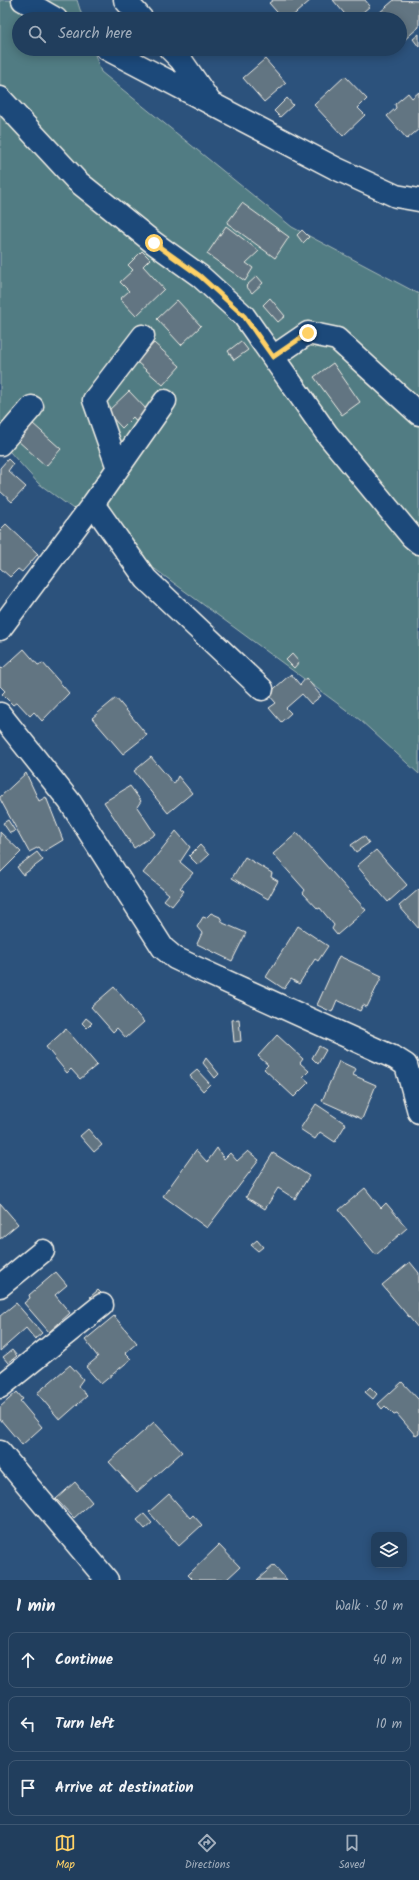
<!DOCTYPE html>
<meta charset="utf-8">
<style>
:root{--surface:#213e5d;--page:#294563;--text:#f1f3f6;--muted:#a2aebc;--line:#3e5772;--accent:#ffd166}
body{margin:0;font-family:Kalam,sans-serif;background:var(--page);color:var(--text)}
.controls{position:absolute;right:12px;bottom:12px;display:grid;overflow:hidden;border-radius:8px;box-shadow:0 2px 10px #0003}
.controls button{width:36px;height:36px;display:grid;place-items:center;padding:0;border:0;border-bottom:1px solid var(--line);background:var(--surface);color:var(--text);font:20px sans-serif}
.stop{position:absolute;width:12px;height:12px;margin:-9px;border:3px solid #ffd166;border-radius:50%;background:#fff}
.stop.end{background:#ffd166;border-color:#fff;box-shadow:0 1px 4px #0008}
.list{margin:0;padding:0;list-style:none}
h2{display:flex;justify-content:space-between;align-items:center;height:52px;margin:0;padding:0 16px;font-size:17px}
h2 small{font-size:13px;font-weight:400;color:var(--muted)}
.list li{display:grid;grid-template-columns:26px 1fr auto;gap:12px;align-items:center;box-sizing:border-box;height:56px;margin:0 8px 8px;padding:0 8px;border:1px solid var(--line);border-radius:8px}
.list b{display:block;font-size:15px;white-space:nowrap}
.list em{font-size:13px;font-style:normal;color:var(--muted)}
.icon{flex:none;width:22px;height:22px;fill:none;stroke:currentColor;stroke-width:2;stroke-linecap:round;stroke-linejoin:round}
.map{position:relative;flex:none;width:419px;height:1580px;overflow:hidden}
.search{position:absolute;background:var(--surface);box-shadow:0 2px 10px #0003;left:12px;right:12px;top:12px;height:44px;display:flex;align-items:center;gap:10px;box-sizing:border-box;padding:0 14px;border-radius:22px;color:var(--muted);font-size:15px}
.sheet{height:244px;background:var(--surface)}
nav{display:flex;justify-content:space-around;align-items:center;box-sizing:border-box;height:56px;border-top:1px solid var(--line);background:var(--surface);font-size:11px;color:var(--muted)}
nav a{display:grid;justify-items:center;gap:2px}
nav .on{color:var(--accent)}
.map>svg:first-child{display:block}
</style>
<div class="map">
<svg width="419" height="1580" viewBox="0 0 419 1580">
<rect width="100%" height="100%" fill="#2c527c"/>
<filter id="ink" filterUnits="userSpaceOnUse"><feTurbulence type="fractalNoise" baseFrequency=".025" numOctaves="2"/><feDisplacementMap in="SourceGraphic" scale="8" xChannelSelector="R" yChannelSelector="G"/><feConvolveMatrix kernelMatrix="1 2 1 2 8 2 1 2 1" color-interpolation-filters="sRGB"/></filter>
<g filter="url(#ink)">
<!-- green -->
<path fill="#517c83" stroke="#a2b6b6" d="M0 0H77L83 19H19V49H93L101 72 292 227 419 294V774L360 720 38 483 0 441Z"/>
<!-- building -->
<path fill="#627482" stroke="#f4f1e8" d="M273 0H311L289 19H283L269 3Z
M333 0H365L370 6 355 19H349Z
M394 0 419 1V27L403 41 400 38V19H384L379 13Z
M419 34V47L413 39Z
M242 49H253L246 54Z
M265 59 286 83 264 102 243 78Z
M345 76 367 99 358 108 365 115 343 136 314 105Z
M419 92V129L407 139 387 116 396 108 395 104 408 93 412 98Z
M287 98 293 105 280 117 274 111Z
M242 203 289 237 275 258 227 223Z
M226 226 259 251 246 263 253 268 245 281 207 254Z
M302 230 309 237 303 243 297 235Z
M142 251 150 259 143 266 164 289 136 316 120 299 129 291 120 282 133 270 128 265Z
M257 276 263 283 252 293 246 286Z
M270 298 285 316 278 322 263 305Z
M177 300 201 326 181 345 157 319Z
M241 341 248 350 234 360 228 351Z
M154 343 180 366 163 385 137 362Z
M333 363 360 402 342 415 314 377Z
M129 391 148 411 137 422 133 417 122 428 107 412Z
M32 423 61 449 46 466 17 440Z
M8 459 13 464 8 471 26 487 12 502 0 491V468Z
M6 524 38 554 22 572 18 569 10 577 0 568V530Z
M24 649 38 665 43 663 69 693 42 721 34 712 30 716 17 702 13 705 2 694 5 691 0 686V667L2 669Z
M292 654 299 662 294 668 286 660Z
M291 674 300 685 306 678 321 696 311 704 302 694 286 708 291 713 281 722 269 708 276 703 268 694Z
M116 698 147 735 123 754 92 718Z
M151 757 174 784 178 776 192 793 168 813 134 771Z
M26 773 39 801 46 797 63 840 43 852 39 847 29 852 0 799V797Z
M130 786 141 801 137 807 155 834 134 848 104 802Z
M8 820 15 831 10 833 3 823Z
M176 831 190 847 180 862 193 873 180 888 184 891 172 906 164 900 169 894 143 873Z
M0 832 21 852 0 873Z
M297 833 366 910 337 935 332 929 334 925 320 908 318 909 303 893 305 890 273 854Z
M364 836 369 843 356 852 351 845Z
M200 845 209 855 198 865 189 856Z
M376 850 407 885 388 902 357 866Z
M37 852 43 860 23 875 17 867Z
M245 857 272 873 271 877 278 881 268 899 232 878Z
M419 889V929L399 906Z
M211 913 220 917 223 923 246 933 232 961 197 944 202 933 197 927 203 917 206 918Z
M298 926 328 946 318 961 315 959 299 984 291 979 284 989 266 977Z
M339 956 382 976 367 1007 363 1005 360 1011 337 1000 332 1012 317 1005Z
M114 987 144 1022 126 1038 117 1028 113 1032 91 1007Z
M86 1018 92 1023 87 1028 82 1023Z
M239 1019 241 1041 234 1042 232 1020Z
M66 1029 97 1065 80 1079 71 1069 67 1073 46 1047Z
M277 1035 303 1059 300 1063 309 1071 303 1077 309 1082 294 1097 264 1069 268 1065 258 1056Z
M319 1046 326 1050 318 1064 312 1058Z
M206 1058 219 1074 215 1078 203 1063Z
M339 1061 356 1069 353 1075 376 1085 362 1119 322 1101Z
M197 1070 210 1084 203 1091 190 1076Z
M316 1104 346 1124 335 1142 320 1132 315 1139 300 1129Z
M88 1129 102 1145 94 1152 80 1136Z
M217 1148 224 1159 230 1153 237 1161 248 1151 259 1160 207 1228 163 1196 196 1150 207 1162Z
M273 1153 309 1176 295 1199 278 1188 265 1209 246 1197Z
M365 1188 381 1208 386 1203 407 1228 376 1255 339 1210Z
M0 1203 18 1224 0 1239Z
M257 1240 263 1247 258 1251 251 1245Z
M410 1262 419 1273V1329L382 1285Z
M56 1272 67 1285 55 1295 70 1313 49 1332 24 1303 30 1298 29 1295Z
M98 1290 102 1294 95 1301 90 1297Z
M16 1303 42 1333 35 1339 26 1328 0 1351V1316Z
M114 1316 137 1343 125 1353 131 1359 101 1384 86 1367 98 1357 85 1340Z
M12 1350 17 1356 8 1363 3 1357Z
M70 1365 83 1379 78 1386 87 1396 60 1420 37 1393Z
M402 1382 419 1400V1434L416 1436 397 1414 394 1415 385 1406 382 1409 378 1404Z
M370 1387 377 1394 373 1399 365 1392Z
M17 1392 23 1399 20 1401 42 1427 22 1445 0 1419V1407Z
M154 1422 182 1452 137 1492 109 1462Z
M75 1482 92 1502 74 1518 56 1499Z
M169 1494 190 1518 193 1515 202 1525 179 1546 149 1512Z
M144 1514 152 1523 145 1529 137 1520Z
M219 1545 240 1567 226 1580H193L188 1575Z
M274 1565 287 1580H257Z"/>
<g fill="none" stroke-linecap="round" stroke-linejoin="round">
<!-- minor casing -->
<g stroke="#f4f1e8" stroke-width="25">
<path id="minor" d="M23 0 56 19
M125 0 142 19
M107 49 335 168 396 196 419 200
M170 49 181 60 210 102
M0 98 77 181 154 243 200 276 244 316 327 434 412 537 419 543
M273 357 308 333 337 339 419 414
M0 444 32 407
M118 468 94 400 143 336
M93 504 146 579 262 689
M0 629 93 504 165 401
M0 714 70 802 163 948 175 958 192 966 395 1058 406 1065 419 1112
M0 1286 43 1251
M0 1387 102 1305
M0 1452 107 1580"/>
</g>
<!-- minor -->
<use href="#minor" stroke="#1f4a7a" stroke-width="22"/>
</g>
</g>
<g fill="none" stroke-linecap="round" stroke-linejoin="round" filter="url(#ink)">
<!-- route -->
<path stroke="#ffd166" stroke-width="5" d="M154 243 200 276 244 316 273 357 308 333"/>
</g>
</svg>
<div class="controls">
<button><svg class="icon" aria-label="layers" viewBox="0 0 24 24"><path d="M12 4l9 5-9 5-9-5zM3 14l9 5 9-5"/></svg></button>
</div>
<div class="stop" style="left:154px;top:243px"></div>
<div class="stop end" style="left:308px;top:333px"></div>
<div class="search"><svg class="icon" aria-label="search" viewBox="0 0 24 24"><circle cx="10" cy="10" r="6"/><path d="M15 15l6 6"/></svg>Search here</div>
</div>
<section class="sheet">
<h2>1 min<small>Walk · 50 m</small></h2>
<ul class="list">
<li><svg class="icon" aria-label="ahead" viewBox="0 0 24 24"><path d="M12 20V5M6 11l6-6 6 6"/></svg><div><b>Continue</b></div><em>40 m</em></li>
<li><svg class="icon" aria-label="left" viewBox="0 0 24 24"><path d="M17 20v-9H6M10 6l-5 5 5 5"/></svg><div><b>Turn left</b></div><em>10 m</em></li>
<li><svg class="icon" aria-label="arrive" viewBox="0 0 24 24"><path d="M6 21V4h12l-3 4 3 4H6"/></svg><div><b>Arrive at destination</b></div></li>
</ul>
</section>
<nav>
<a class="on"><svg class="icon" aria-label="map" viewBox="0 0 24 24"><path d="M3 6l6-2 6 2 6-2v14l-6 2-6-2-6 2zM9 4v14M15 6v14"/></svg>Map</a>
<a><svg class="icon" aria-label="directions" viewBox="0 0 24 24"><path d="M12 3l9 9-9 9-9-9zM9 14v-3h6M13 9l2 2-2 2"/></svg>Directions</a>
<a><svg class="icon" aria-label="saved" viewBox="0 0 24 24"><path d="M7 4h10v16l-5-4-5 4z"/></svg>Saved</a>
</nav>
